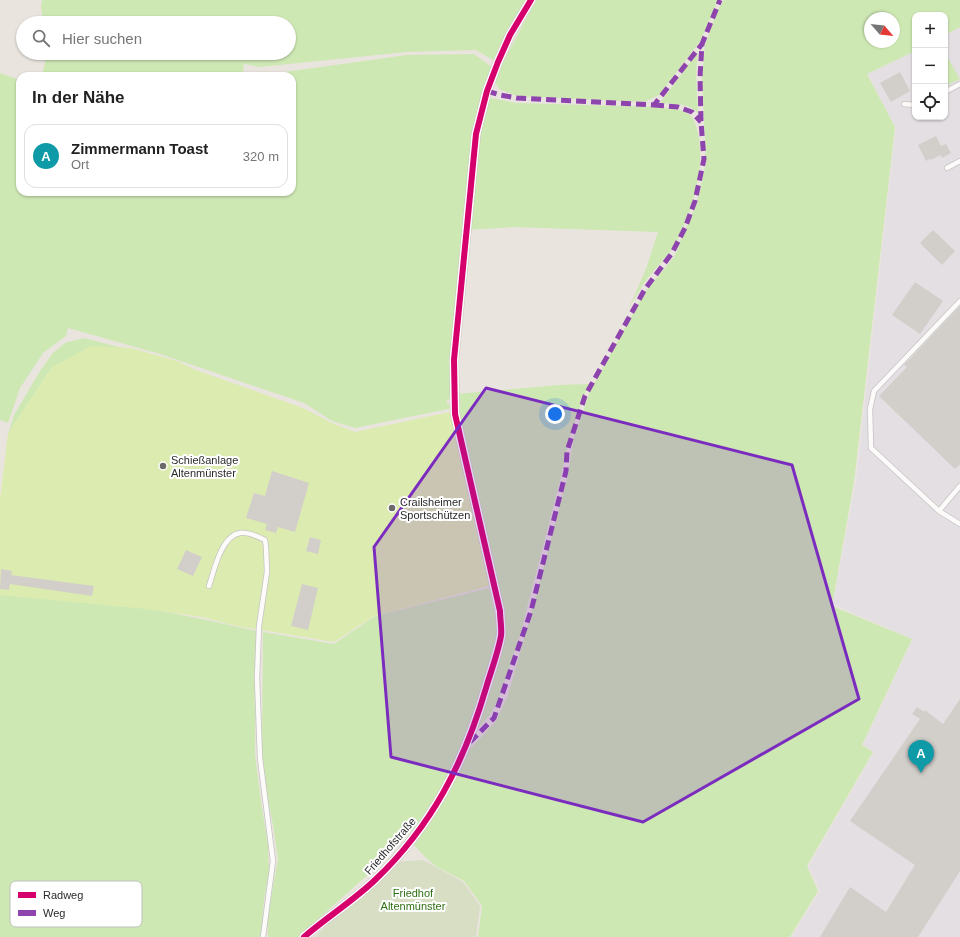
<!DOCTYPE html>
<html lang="de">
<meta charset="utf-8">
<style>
:root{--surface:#fff;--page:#f2f2f2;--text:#222;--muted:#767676;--line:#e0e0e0;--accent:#1a73e8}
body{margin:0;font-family:Arial,sans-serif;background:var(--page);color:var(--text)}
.controls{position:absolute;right:12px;top:12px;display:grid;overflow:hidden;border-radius:8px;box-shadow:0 1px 3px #0004}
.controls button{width:36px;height:36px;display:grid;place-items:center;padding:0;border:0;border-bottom:1px solid var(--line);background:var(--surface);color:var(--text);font:20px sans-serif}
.compass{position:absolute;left:864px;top:12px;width:36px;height:36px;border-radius:50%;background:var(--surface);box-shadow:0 1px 3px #0004;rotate:118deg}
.you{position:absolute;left:555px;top:414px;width:14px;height:14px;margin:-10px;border:3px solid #fff;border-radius:50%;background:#1a73e8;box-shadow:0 0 0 6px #1a73e833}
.badge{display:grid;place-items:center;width:26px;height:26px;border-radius:50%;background:var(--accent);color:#fff;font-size:13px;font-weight:700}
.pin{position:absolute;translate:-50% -33px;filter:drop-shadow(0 1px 2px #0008)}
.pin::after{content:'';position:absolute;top:21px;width:14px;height:12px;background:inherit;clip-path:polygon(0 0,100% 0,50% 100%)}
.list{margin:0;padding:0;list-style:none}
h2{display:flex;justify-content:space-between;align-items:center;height:52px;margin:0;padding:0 16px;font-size:17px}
h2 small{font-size:13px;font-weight:400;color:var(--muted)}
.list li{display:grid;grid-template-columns:26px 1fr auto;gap:12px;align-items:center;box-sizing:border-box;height:64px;margin:0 8px 8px;padding:0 8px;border:1px solid var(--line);border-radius:12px}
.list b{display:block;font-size:15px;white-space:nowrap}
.list p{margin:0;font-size:13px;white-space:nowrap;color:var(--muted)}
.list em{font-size:13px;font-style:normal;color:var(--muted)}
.icon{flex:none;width:22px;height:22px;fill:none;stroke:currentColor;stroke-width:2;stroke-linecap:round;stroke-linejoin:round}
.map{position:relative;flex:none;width:960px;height:937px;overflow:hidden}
.search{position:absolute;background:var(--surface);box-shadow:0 1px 3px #0004;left:16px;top:16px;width:280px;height:44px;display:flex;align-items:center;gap:10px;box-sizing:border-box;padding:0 14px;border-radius:22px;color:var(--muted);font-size:15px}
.panel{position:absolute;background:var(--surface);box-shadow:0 1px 3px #0004;left:16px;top:72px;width:280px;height:124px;border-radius:12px}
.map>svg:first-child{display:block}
</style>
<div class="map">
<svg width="960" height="937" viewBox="0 0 960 937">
<rect width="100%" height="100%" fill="#eae4de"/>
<!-- industrial -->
<path fill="#e3dfe2" d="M960 27V937H792L820 891 809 866 874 752 863 745 913 639 833 604 856 482 896 128 868 74 915 51V117H945V35Z"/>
<!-- green -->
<path fill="#cee8b3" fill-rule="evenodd" d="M42 0H527L493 60 476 50 406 52 260 67 244 64 243 73 270 74 407 55 474 54 493 68 471 142 451 397 446 402 453 408 355 428 332 421 304 403 160 354 68 328 66 336 43 353 20 388 8 423 0 420V73L20 80V192H292V76H40L43 71 47 53H289V23H43L41 6Z
M536 0H718L701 40 659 95 644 102 517 96 499 89 495 82 499 70Z
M724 0H960V27L945 35V15H915V51L867 74 895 127 854 482 832 606 912 639 862 745 873 752 807 866 818 891 790 937H478L482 906 464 881 437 867 425 857 413 844 466 753 496 721 508 695 532 611 567 479 574 437 590 391 645 292 674 257 697 202 706 163 702 78 705 45 718 9ZM870 18H894V42H870Z
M698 52 696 74 698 113C689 103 673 104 660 103Z
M945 53 960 79 945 86Z
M491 98 516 103 659 107C670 109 684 108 692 117 694 119 695 124 696 126 708 161 693 209 677 241 670 254 660 263 651 274 642 285 635 298 628 310L646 269 658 232 512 227 469 230 478 140 485 106Z
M84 338 149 355 8 435 14 415 40 371 53 353 65 343Z
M589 384C576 415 567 444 561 477L520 635 499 698 490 715 475 732 484 711 499 663 504 630 458 421 456 394 558 385Z
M0 560 161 611 202 619 256 631 255 754 261 802 268 845 269 871 264 900 261 933 259 937H0Z
M489 588 494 608 497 633 491 665 463 745 427 816 372 871 298 937H269L268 936 267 920 278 859 273 825 266 791 262 749 263 632 334 644 375 616Z"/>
<!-- cemetery -->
<path fill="#d7dec4" d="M423 860 463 882 480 906 476 937H315L393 862Z"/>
<!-- pitch -->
<path fill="#dcecb0" d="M91 346 131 348 177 361 196 370 303 408 334 424 355 432 454 411 490 585 486 587 374 616 334 642 237 626 202 617 147 609 0 595V500L8 433 51 368Z"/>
<!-- building -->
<path fill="#d2ceca" d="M900 72 910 91 891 102 880 83Z
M936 136 941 146 946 144 951 153 942 158 941 155 930 160 929 159 926 161 918 145Z
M933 230 955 251 942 265 920 243Z
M915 282 943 301 920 334 892 315Z
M960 306V464L955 469 879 396 907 367 904 365Z
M272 471 309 483 295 532 278 527 276 533 265 530 267 524 246 518 254 493 265 496Z
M310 537 321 540 318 554 306 551Z
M186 550 202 557 193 576 177 569Z
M1 569 12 571 11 575 94 586 92 596 10 584 9 590 0 589Z
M302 584 318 588 308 630 291 626Z
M960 699V871L918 937H820L850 887 886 912 915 865 850 821 920 719 912 714 917 707 924 712 925 710 943 724Z"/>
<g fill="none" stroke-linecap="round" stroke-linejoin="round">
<!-- service casing -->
<g stroke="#c6c4c4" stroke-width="6">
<path id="service" d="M945 92 960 84
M904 104 915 105
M947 168 960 161
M960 486 939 511 960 524
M939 511 871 448 870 409 874 391 960 301
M209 586C214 571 221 536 240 533 247 532 259 537 265 540L266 547 267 572 259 626 257 678 260 758 273 861 263 937"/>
</g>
<!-- minor casing -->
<g stroke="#c6c4c4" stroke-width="10">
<path id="minor" d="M304 937C327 917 353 901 375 880 432 826 464 763 486 688 491 671 498 653 501 636 502 628 500 619 500 611L455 414 454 360 476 134 487 91 498 62 510 35 531 0"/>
</g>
<!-- service -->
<use href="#service" stroke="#fcfbfa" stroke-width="4.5"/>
<!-- minor -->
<use href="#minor" stroke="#fcfbfa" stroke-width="9"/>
<!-- quiet -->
<path stroke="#8e44ad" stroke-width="5" stroke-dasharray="10 5" stroke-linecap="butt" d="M487 91 500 95 517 98 654 105 702 44
M654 105 678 107 692 112 701 122
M470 742 494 718 531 611 566 471 567 451 585 396 645 289 672 253 685 228 695 201 704 159 701 122 700 77 702 44 720 0"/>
<!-- cycleway casing -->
<g stroke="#fff" stroke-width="8">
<path id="cycleway" d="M304 937C327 917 353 901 375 880 432 826 464 763 486 688 491 671 498 653 501 636 502 628 500 619 500 611L455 414 454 360 476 134 487 91 498 62 510 35 531 0"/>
</g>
<!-- cycleway -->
<use href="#cycleway" stroke="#d6006c" stroke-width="6"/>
</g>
<!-- marked area -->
<path fill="#7b2cbf" fill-opacity="0.2" stroke="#7b2cbf" stroke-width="3" stroke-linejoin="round" d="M486 388 792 465 859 699 643 822 391 757 374 547Z"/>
<!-- markers -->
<g fill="#6d6b69" stroke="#fff" stroke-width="1.5">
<circle cx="163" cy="466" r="4"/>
<circle cx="392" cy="508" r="4"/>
</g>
<g text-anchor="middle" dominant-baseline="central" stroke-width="4" stroke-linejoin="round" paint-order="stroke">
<!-- poi labels -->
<g font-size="11" fill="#2a2a2a" stroke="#fff" text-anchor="start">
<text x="171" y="460">Schießanlage<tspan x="171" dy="13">Altenmünster</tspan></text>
<text x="400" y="502">Crailsheimer<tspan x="400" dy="13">Sportschützen</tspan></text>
</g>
<!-- street labels -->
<g font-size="11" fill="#2a2a2a" stroke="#fff">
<text transform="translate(390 846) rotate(-49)">Friedhofstraße</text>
</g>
<!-- park labels -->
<g font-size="11" fill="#2e6f12" stroke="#fff">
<text x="413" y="893">Friedhof<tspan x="413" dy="13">Altenmünster</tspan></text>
</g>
</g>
<!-- legend -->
<rect x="10" y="881" width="132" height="46" rx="6" fill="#fff" stroke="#bfbfbf" stroke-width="1"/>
<rect x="18" y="892" width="18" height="6" fill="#d6006c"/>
<rect x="18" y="910" width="18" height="6" fill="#8e44ad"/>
<g font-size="11" fill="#2a2a2a">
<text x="43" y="899">Radweg</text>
<text x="43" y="917">Weg</text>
</g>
</svg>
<div class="controls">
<button>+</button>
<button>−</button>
<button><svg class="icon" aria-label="locate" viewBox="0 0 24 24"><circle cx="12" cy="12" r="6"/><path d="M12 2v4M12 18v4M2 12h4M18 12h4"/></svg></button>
</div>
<svg class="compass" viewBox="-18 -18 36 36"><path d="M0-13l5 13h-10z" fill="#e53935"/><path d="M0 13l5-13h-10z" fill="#767676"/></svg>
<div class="you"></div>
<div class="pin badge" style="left:921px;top:773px;background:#0f9aa8">A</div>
<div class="search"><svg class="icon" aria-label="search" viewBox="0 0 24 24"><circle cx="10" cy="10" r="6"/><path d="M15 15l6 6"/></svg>Hier suchen</div>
<section class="panel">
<h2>In der Nähe<small></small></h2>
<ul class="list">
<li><span class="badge" style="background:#0f9aa8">A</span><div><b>Zimmermann Toast</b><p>Ort</p></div><em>320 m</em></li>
</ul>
</section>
</div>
